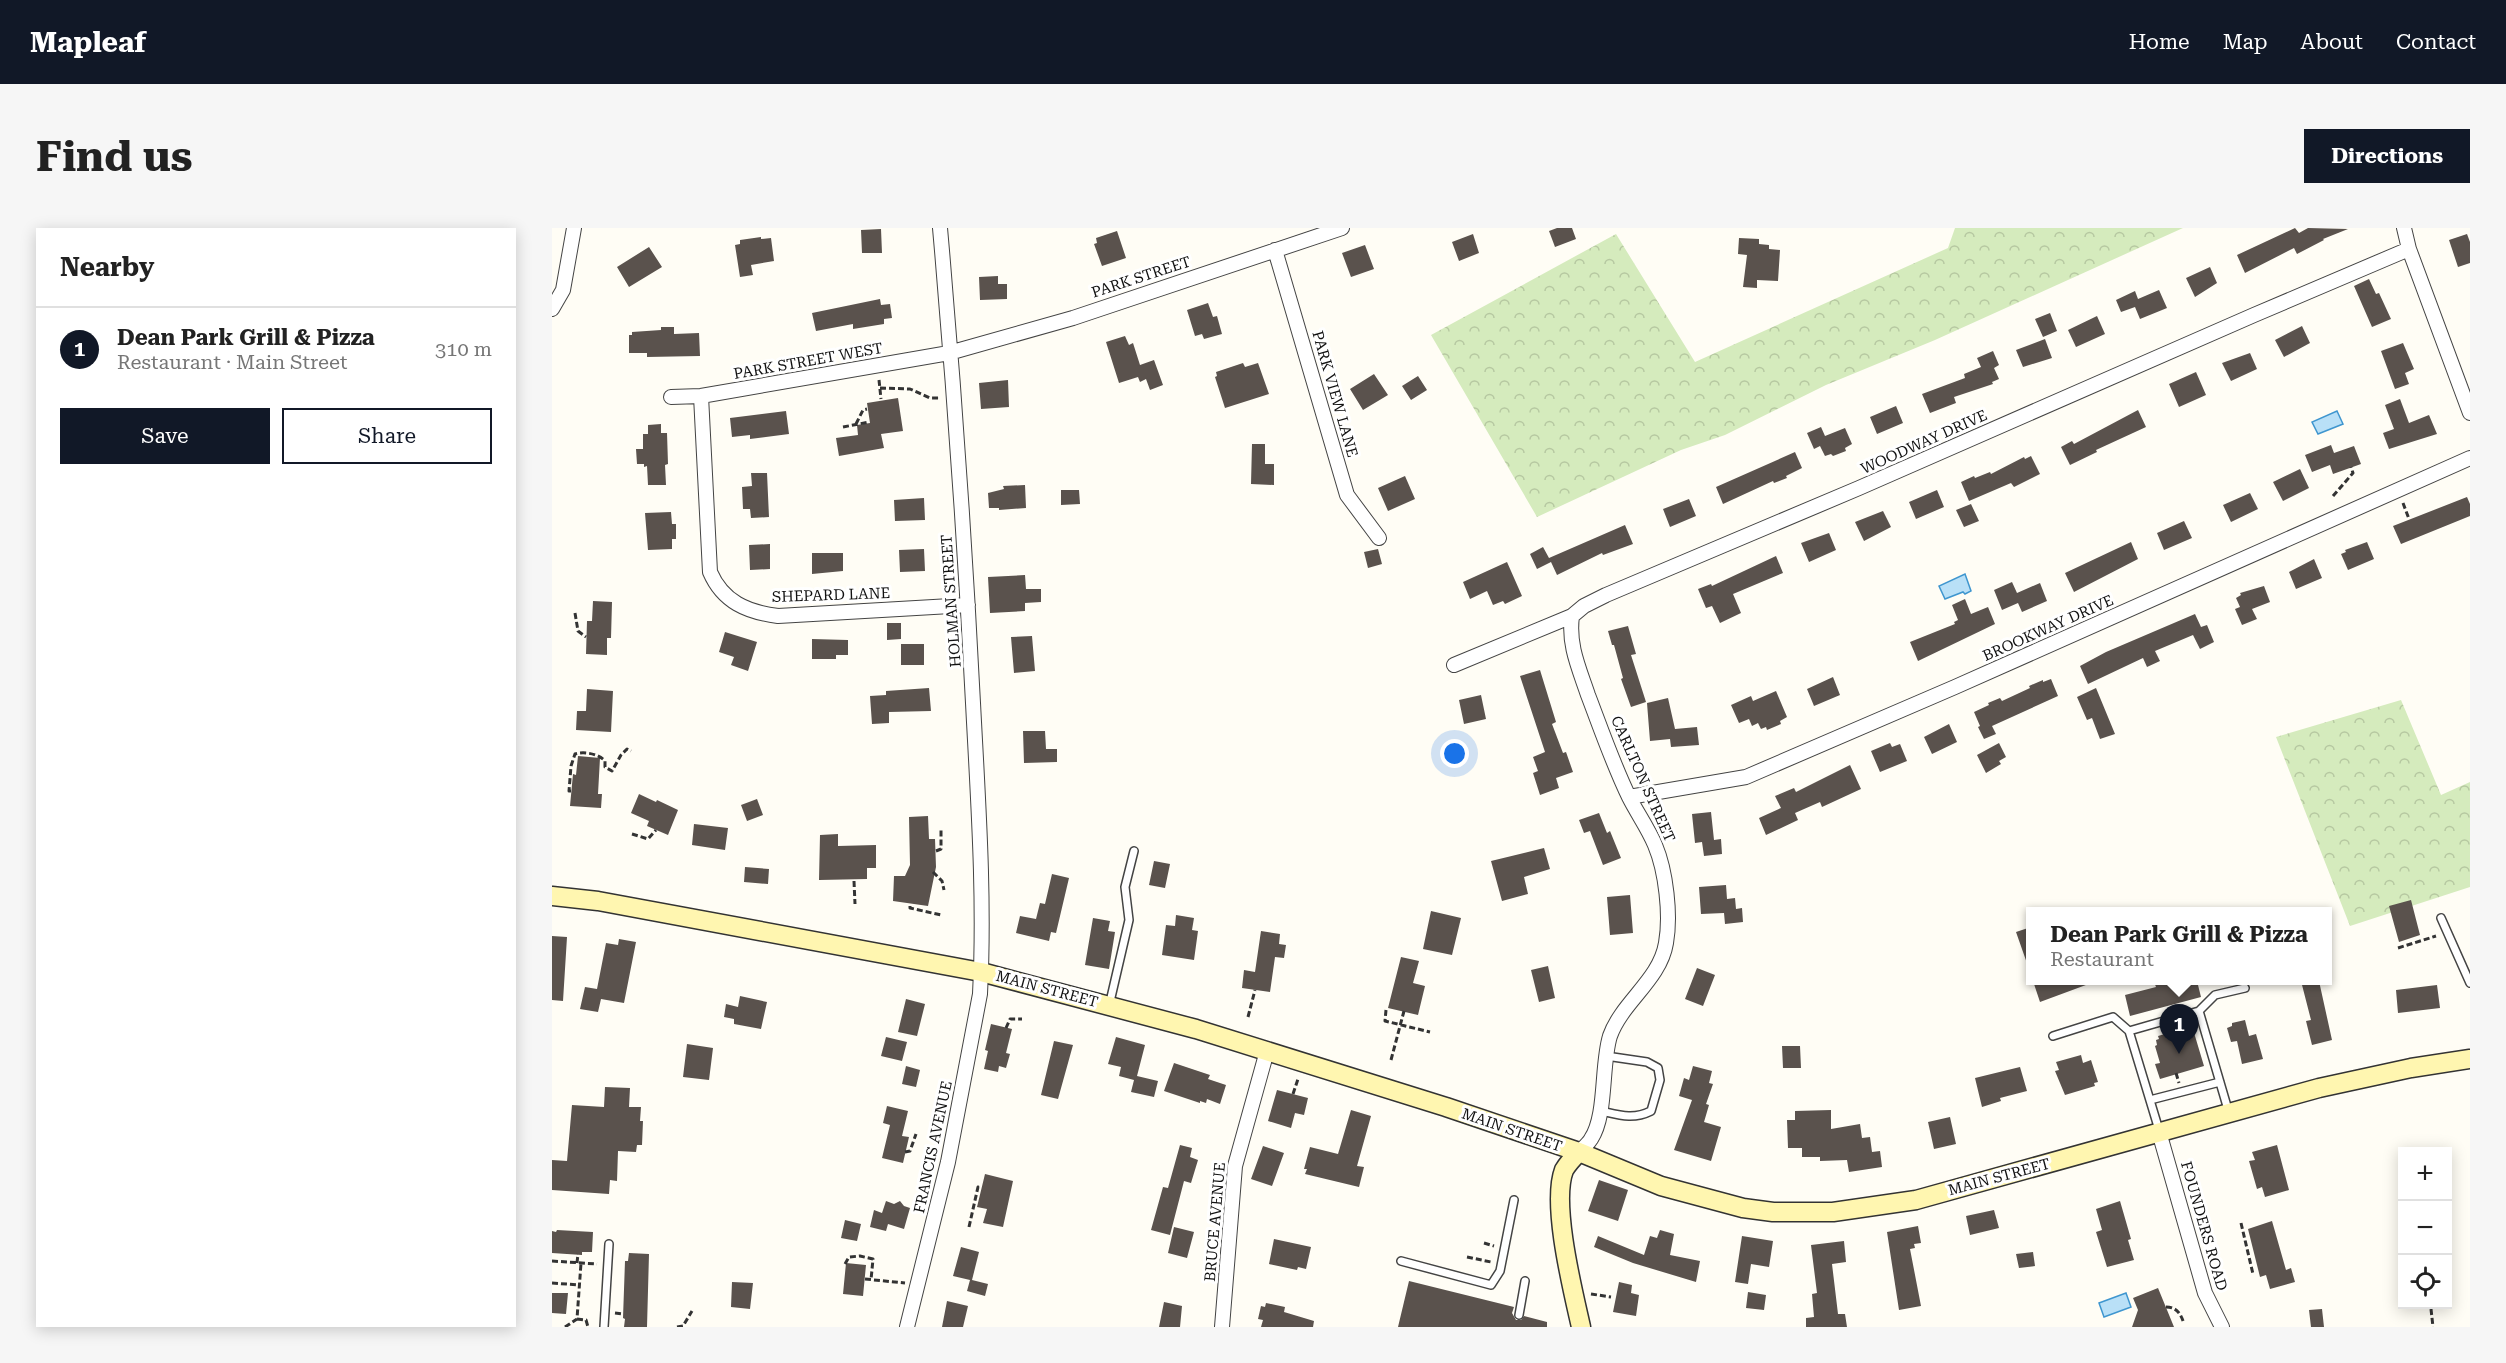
<!DOCTYPE html>
<meta charset="utf-8">
<style>
:root{--surface:#fff;--page:#f6f6f6;--text:#222;--muted:#767676;--line:#e0e0e0;--accent:#111827}
body{margin:0;font-family:"Roboto Serif",serif;background:var(--page);color:var(--text)}
.controls{position:absolute;right:18px;bottom:18px;display:grid;overflow:hidden;border-radius:0px;box-shadow:0 3px 15px #0003}
.controls button{width:54px;height:54px;display:grid;place-items:center;padding:0;border:0;border-bottom:2px solid var(--line);background:var(--surface);color:var(--text);font:30px sans-serif}
.you{position:absolute;left:903px;top:526px;width:21px;height:21px;margin:-15px;border:4px solid #fff;border-radius:50%;background:#1a73e8;box-shadow:0 0 0 9px #1a73e833}
.badge{display:grid;place-items:center;width:39px;height:39px;border-radius:50%;background:var(--accent);color:#fff;font-size:20px;font-weight:700}
.pin{position:absolute;translate:-50% -50px;filter:drop-shadow(0 2px 3px #0008)}
.pin::after{content:'';position:absolute;top:32px;width:21px;height:18px;background:inherit;clip-path:polygon(0 0,100% 0,50% 100%)}
.popup{position:absolute;left:1474px;top:679px;width:306px;height:78px;box-sizing:border-box;display:grid;place-content:center;border-radius:0px;background:var(--surface);filter:drop-shadow(0 2px 4px #0005);font-size:20px;white-space:nowrap;color:var(--muted)}
.popup b{font-size:22px;color:var(--text)}
.popup::after{content:'';position:absolute;left:50%;top:100%;margin-left:-12px;border:12px solid transparent;border-top-color:var(--surface)}
.list{margin:0;padding:0;list-style:none}
h2{display:flex;justify-content:space-between;align-items:center;height:78px;margin:0;padding:0 24px;font-size:26px}
h2 small{font-size:20px;font-weight:400;color:var(--muted)}
.list li{display:grid;grid-template-columns:39px 1fr auto;gap:18px;align-items:center;box-sizing:border-box;height:84px;padding:0 24px;border-top:2px solid var(--line)}
.list b{display:block;font-size:22px;white-space:nowrap}
.list p{margin:0;font-size:20px;white-space:nowrap;color:var(--muted)}
.list em{font-size:20px;font-style:normal;color:var(--muted)}
.actions{display:flex;gap:12px;padding:18px 24px}
.actions a{flex:1;padding:14px 0;border:2px solid var(--accent);border-radius:0px;text-align:center;font-size:21px;color:var(--accent)}
.actions .main{background:var(--accent);color:#fff}
.icon{flex:none;width:33px;height:33px;fill:none;stroke:currentColor;stroke-width:2;stroke-linecap:round;stroke-linejoin:round}
.map{position:relative;flex:none;width:1918px;height:1099px;overflow:hidden;border-radius:0px}
header{display:flex;align-items:center;gap:36px;box-sizing:border-box;height:84px;padding:0 30px;background:var(--accent);color:#fff}
header strong{font-size:28px}
nav{display:flex;gap:33px;margin-inline-start:auto;font-size:21px}
.intro{display:flex;align-items:center;justify-content:space-between;box-sizing:border-box;height:144px;padding:0 36px}
h1{margin:0;font-size:42px}
.button{padding:15px 27px;border-radius:0px;background:var(--accent);color:#fff;font-size:21px;font-weight:700}
main{display:flex;gap:36px;padding:0 36px}
aside{flex:1;background:var(--surface);border-radius:0px;box-shadow:0 3px 15px #0003}
.map>svg:first-child{display:block}
</style>
<header>
<strong>Mapleaf</strong>
<nav><a>Home</a><a>Map</a><a>About</a><a>Contact</a></nav>
</header>
<div class="intro"><h1>Find us</h1><a class="button">Directions</a></div>
<main>
<aside>
<h2>Nearby<small></small></h2>
<ul class="list">
<li><span class="badge">1</span><div><b>Dean Park Grill &amp; Pizza</b><p>Restaurant · Main Street</p></div><em>310 m</em></li>
</ul>
<div class="actions"><a class="main">Save</a><a>Share</a></div>
</aside>
<div class="map">
<svg width="1918" height="1099" viewBox="0 0 1918 1099">
<defs>
<pattern id="park-crowns" width="20" height="18" patternUnits="userSpaceOnUse" patternTransform="scale(1.5)"><rect width="20" height="18" fill="#d5ebbd"/><path d="M2 6a3 3 0 1 1 6 0M12 15a3 3 0 1 1 6 0" fill="none" stroke="#b6c8a1"/></pattern>
</defs>
<rect width="100%" height="100%" fill="#fffdf5"/>
<!-- park -->
<path fill="url(#park-crowns)" d="M1403 0H1631L1383 112 1274 157 1173 207 1129 222 985 289 879 107 1064 6 1143 134 1396 20Z
M1849 472 1889 567 1918 554V659L1798 698 1724 509Z"/>
<!-- water -->
<path fill="#b9e0f7" stroke="#3f96cf" stroke-width="1.5" d="M1785 183 1791 196 1766 206 1760 194Z
M1413 346 1419 363 1413 366 1411 364 1393 371 1387 358Z
M1574 1065 1579 1079 1552 1089 1547 1075Z"/>
<!-- building -->
<path fill="#5a524d" d="M1005 0H1020L1024 11 1003 19 997 3Z
M1743 0 1747 5 1756 0 1796 1 1771 11 1772 12 1745 26 1742 20 1693 45 1685 27Z
M329 1 330 25H310L309 2Z
M565 3 574 30 550 38 542 16 545 15 544 10Z
M921 6 927 25 907 33 900 14Z
M1915 6 1918 14V35L1906 39 1897 12Z
M209 9V11L219 10 222 33 199 37 201 47 188 49 183 17 188 16V12Z
M1187 10 1207 11V16L1217 17V21L1228 22 1226 53 1205 52V60L1191 59 1195 27 1186 26Z
M813 17 822 41 799 49 790 25Z
M97 19 110 39 77 59 65 39Z
M1658 39 1665 55 1643 69 1634 50Z
M446 48V56H455V71L428 72 427 49Z
M1817 51 1824 66 1827 65 1839 91 1820 99 1802 58Z
M1607 62 1615 80 1588 91 1583 79 1569 84 1564 72 1583 63 1586 71Z
M328 71 329 77 338 76 340 90 332 91V96L301 101V96L264 103 260 85Z
M656 75 661 89 665 88 670 106 652 111 650 106 643 108 635 82Z
M1498 85 1505 103 1491 109 1483 91Z
M1545 88 1553 106 1524 119 1516 102Z
M1750 98 1758 115 1732 129 1723 112Z
M109 99H122V106L147 105 148 128 95 129V125H77V107H80V104L109 102Z
M573 108 577 117 581 115 588 137 602 132 611 157 598 162 594 151 588 154 586 149 567 155 554 114Z
M1493 111 1500 130 1471 139 1464 122Z
M1851 115 1862 141 1853 145 1857 156 1843 161 1829 123Z
M1441 123 1447 137 1442 140 1447 151 1440 154 1441 156 1402 169 1404 175 1378 185 1370 166 1413 150 1412 146 1429 139 1425 130Z
M1698 125 1705 141 1679 153 1670 135Z
M691 135 693 139 706 135 717 166 673 180 663 149 665 148 664 144Z
M1644 144 1654 167 1627 179 1617 156Z
M822 146 836 167 811 182 798 161Z
M866 148 875 162 859 172 850 158Z
M456 152 457 179 429 181 427 155Z
M346 170 351 203 329 206 332 220 287 228 284 210 306 207 305 197 318 195 315 175Z
M1848 171 1857 195 1877 187 1885 206 1837 221 1831 205 1842 201 1833 177Z
M1344 178 1351 195 1325 206 1318 189Z
M1586 182 1594 199 1544 222 1545 224 1518 237 1509 219 1520 213 1522 216Z
M234 183 237 206 198 211V207L180 209 178 190Z
M109 196V205H115L116 236 113 237 114 257H96L95 238 92 239V236H85L84 221H91V206H96V197Z
M1269 199 1273 208 1293 200 1300 216 1293 220 1294 223 1281 228 1279 226 1273 228 1268 218 1262 221 1255 205Z
M700 216H713V236H722V257L699 256Z
M1779 217 1782 225 1802 218 1809 236 1781 246 1778 237 1760 244 1753 227Z
M1243 224 1250 240 1234 248 1235 250 1222 255 1221 253 1171 276 1164 259Z
M1479 228 1488 246 1462 259 1459 255 1417 273 1409 254 1422 248 1423 250 1438 244 1439 246 1472 229 1473 231Z
M1748 241 1757 260 1731 273 1721 254Z
M199 245H215L217 289 199 290 198 281H191L190 259 200 258Z
M853 248 863 271 836 283 826 260Z
M473 257 474 280 447 282V280H437L436 265 452 261 451 258Z
M509 262H527L528 276 509 277Z
M1385 262 1392 279 1364 291 1357 274Z
M1698 265 1706 281 1679 294 1671 277Z
M1915 269 1918 276V288L1849 316 1841 298Z
M372 270 373 292 343 293 342 272Z
M1137 271 1144 288 1118 299 1111 281Z
M1419 276 1427 293 1412 299 1404 282Z
M1331 283 1339 299 1312 313 1303 294Z
M119 284 120 296H124V311H120V321L96 322 93 285Z
M1632 293 1640 310 1612 322 1605 305Z
M1073 297 1081 316 1051 327 1050 325 1005 347 999 334 985 341 978 326 991 319 997 330Z
M1277 305 1284 322 1257 334 1249 315Z
M1579 314 1586 331 1522 364 1513 345Z
M1815 314 1822 331 1796 342 1789 326 1794 324 1793 322Z
M218 316V341L198 342 197 317Z
M372 321 373 343 348 344 347 322Z
M826 321 830 336 816 340 812 324Z
M260 325H291V343L260 346Z
M1224 328 1231 345 1181 366 1189 385 1168 395 1160 378 1154 380 1146 361 1159 356 1160 358Z
M1762 331 1770 350 1744 361 1737 344Z
M955 334 970 368 953 376 951 373 941 377 935 363 918 371 911 354Z
M473 347 474 361H489V374L473 375V383L438 385 436 349Z
M1460 354 1465 365 1488 355 1495 373 1470 384 1466 375 1450 382 1442 362Z
M1712 358 1718 374 1700 381 1705 391 1690 397 1683 381 1688 379 1684 370 1689 367 1688 365Z
M1413 371 1419 386 1436 379 1443 396 1366 433 1358 414 1403 396 1402 394 1406 392 1400 377Z
M41 373 60 374 59 410H55V427L34 426 35 393H40Z
M1643 386 1649 399 1655 397 1662 414 1648 421 1641 407 1603 423 1608 433 1595 439 1591 430 1536 456 1528 438 1554 424Z
M335 395H349V411L335 412Z
M1076 398 1084 426 1079 427 1094 474 1079 479 1069 451 1071 450 1062 417H1060L1056 403Z
M173 404 205 414 196 443 179 437 182 429 167 424Z
M480 408 483 443 462 445 459 409Z
M260 411 296 412V427H284V431H260Z
M349 416H372V437H349Z
M988 442 1004 494 1000 496 1011 525 1014 524 1021 544 1004 550 1007 560 988 567 981 545 986 543 981 529 993 524 968 448Z
M1281 449 1288 467 1262 478 1255 461Z
M1499 451 1506 468 1440 498 1444 506 1432 511 1426 499 1428 498 1422 484 1437 477 1436 475 1448 470 1450 473 1478 460 1477 458 1491 452V454Z
M377 460 379 483 337 484V495L320 496 318 468 334 467V463Z
M1544 460 1563 506 1548 511 1540 490 1535 492 1525 469Z
M35 461 61 463 59 504 24 502 25 483H34Z
M1224 463 1235 489 1228 493 1229 496 1215 502 1214 499 1209 501 1206 495 1200 498 1197 491 1187 495 1179 477 1199 468 1201 473Z
M929 467 934 491 912 496 907 472Z
M1116 470 1123 501 1145 499 1147 517 1119 519 1118 511 1098 513 1095 475Z
M1397 496 1405 514 1380 526 1372 509Z
M471 503H493L494 521H505V534L472 535Z
M1338 515 1340 519 1348 516 1355 533 1328 544 1319 523Z
M1447 515 1454 529 1447 533 1449 536 1434 545 1425 527Z
M26 528 48 530 46 566H50L49 580 18 578 21 546 24 547Z
M1298 537 1309 561 1270 579 1268 574 1243 585 1246 592 1214 607 1207 590 1229 580 1223 568 1242 560 1244 564Z
M87 566 104 574 105 572 126 582 116 607 95 598 97 593 79 585Z
M205 571 211 587 195 593 189 577Z
M1159 584 1162 612 1169 611 1170 626 1152 628 1150 614 1143 615 1140 586Z
M1047 585 1055 605 1058 603 1069 630 1051 637 1038 603 1032 605 1027 592Z
M376 588 377 611H383L384 639 376 678 341 673 342 648H353L358 637 357 589Z
M142 596 176 600 173 622 140 617Z
M286 606V618L324 617V640H315V651L267 652 268 607Z
M992 620 998 641 972 649 976 666 950 673 939 633Z
M602 633 618 636 613 660 597 657Z
M193 639 217 641 216 656 192 654Z
M500 646 517 650 504 705 499 704 497 713 464 705 468 688 484 691 488 675 493 676Z
M1174 657 1175 671 1183 670 1184 681 1190 680 1191 694 1173 696 1172 685 1149 686 1147 659Z
M1078 667 1081 705 1058 707 1055 669Z
M1859 672 1868 707 1847 714 1837 678Z
M879 683 909 690 900 727 871 721Z
M624 687 642 690 640 702 646 703 642 732 610 727 614 697 623 698Z
M541 690 558 693 556 703 563 704 557 741 533 737Z
M1479 699V740L1477 741 1464 704Z
M709 703 728 706 727 716 734 717 732 730 723 729 718 764 690 760 692 742 703 744Z
M0 708 15 709 11 773 0 772Z
M67 711 84 714 72 775 49 771 46 784 28 781 33 759 45 761 54 715 66 717Z
M849 729 867 733 861 755 873 758 866 787 836 780Z
M996 738 1003 770 987 774 979 742Z
M1145 740 1163 747 1151 778 1133 771Z
M1481 753H1542V754L1488 774Z
M1610 753H1645L1649 769 1578 788 1573 767 1604 759 1602 754Z
M1749 753H1767L1780 812 1760 817 1754 793 1759 792Z
M1885 757 1888 780 1846 785 1844 762Z
M188 768 215 774 209 801 182 796V791L172 789 174 776 186 779Z
M354 771 373 776 365 808 346 804Z
M1693 792 1697 808 1704 806 1711 831 1690 836 1685 813 1679 814 1675 800 1680 798V795Z
M439 796 460 801 454 825 458 826 454 840 447 838 446 844 432 841 436 823 433 822Z
M1640 798 1652 838 1608 851 1603 836 1608 835 1603 818 1605 817 1604 812 1607 811 1606 808Z
M334 809 355 814 350 833 329 828Z
M564 809 593 817 585 848 606 853 602 869 579 864 582 852 567 848 569 839 556 836Z
M502 813 521 817 506 871 489 867Z
M135 816 161 820 157 852 131 849Z
M1230 818H1248L1249 840H1231Z
M1529 827 1531 835 1539 832 1546 854 1542 855 1543 858 1513 867 1503 843 1507 842 1504 834Z
M622 835 658 847 656 851 674 857 668 876 655 871 654 875 648 873V875L612 863Z
M354 838 368 842 364 859 350 856Z
M1141 838 1160 843 1157 855 1161 856 1154 876 1157 877 1152 894 1169 899 1159 933 1122 922 1140 872 1127 868 1132 850 1137 852Z
M1468 839 1475 863 1448 870 1449 873 1430 879 1423 850Z
M53 859 78 860 77 879H89L88 893H91L90 917H85L84 924 66 923 65 953 58 952 57 966 0 962V932L15 933 20 877 52 879Z
M725 862 756 870 752 887 743 885 739 900 716 893Z
M335 878 356 883 350 908 357 909 351 935 330 930 338 897 331 895Z
M799 882 819 888 805 938 812 939 807 959 753 946 755 941H752L758 919 786 926Z
M1279 882V901L1308 896 1310 910 1318 909 1320 924 1328 923 1330 939 1297 944 1295 932 1268 933V929H1250V920H1236L1235 892H1243V883Z
M1398 889 1404 916 1382 921 1376 894Z
M628 917 640 920 638 929 646 932 639 955 632 953 618 1007 599 1002 611 959 616 960Z
M1725 917 1737 962 1713 969 1710 959 1705 961 1697 933 1703 932 1700 924Z
M711 918 732 925 720 958 699 951Z
M433 946 461 953 451 999 431 995 435 981 425 979Z
M1047 952 1076 962 1066 993 1036 983Z
M334 973 342 976 348 973 352 978 358 980 352 1001 336 996 334 1003 318 999 322 982 330 985Z
M1568 973 1579 1011 1576 1012 1582 1032 1555 1039 1544 1004 1550 1002 1544 981Z
M1442 982 1447 1000 1418 1007 1414 988Z
M293 992 309 996 305 1013 289 1010Z
M1720 993 1734 1042 1739 1040 1743 1054 1718 1061 1714 1047 1708 1049 1696 1001Z
M1366 998 1369 1015 1362 1016 1363 1020 1358 1021 1369 1078 1347 1082 1335 1004Z
M622 999 642 1004 635 1030 616 1025Z
M5 1002 41 1004 40 1024H30V1027L0 1025V1003L4 1004Z
M1108 1002 1122 1006 1118 1027 1148 1033 1144 1054 1081 1035 1042 1019 1046 1008 1092 1027 1098 1008 1105 1010Z
M1190 1008 1221 1013 1217 1039 1199 1036 1196 1056 1183 1054Z
M722 1011 759 1019 754 1041 746 1039 745 1042 717 1036Z
M1292 1013 1294 1034 1280 1036 1286 1086H1293L1295 1099H1254V1090L1262 1089 1260 1066 1265 1065 1259 1017Z
M409 1019 427 1024 420 1052 436 1056 433 1068 415 1063 418 1052 401 1048Z
M1481 1024 1483 1038 1467 1040 1464 1026Z
M77 1025 97 1026 95 1099H72L73 1091 71 1090 73 1033H76Z
M294 1035 314 1037 311 1068 291 1066Z
M857 1053 962 1079 960 1085 964 1092H969L972 1088 995 1094V1099H846Z
M180 1054 201 1055 198 1081 179 1079Z
M1067 1054 1080 1057 1079 1065 1087 1067 1084 1088 1061 1084Z
M1606 1060 1622 1099H1580L1586 1082 1581 1070Z
M1196 1064 1214 1067 1212 1082 1194 1080Z
M0 1065H16L14 1086 0 1085Z
M395 1073 416 1078 411 1099H390Z
M612 1074 630 1078 628 1099H607Z
M714 1075 733 1079 732 1084 762 1093 761 1099H709L711 1092 706 1091 709 1078 713 1079Z
M1770 1081 1772 1099H1759L1757 1082Z"/>
<g fill="none" stroke-linecap="round" stroke-linejoin="round">
<!-- lane casing -->
<g stroke="#444" stroke-width="10">
<path id="lane" d="M1889 690 1918 755
M557 778 577 692 573 659 582 623
M1647 783 1663 767 1693 760
M1501 808 1561 789 1577 803
M1598 872 1668 854
M1049 883C1067 887 1081 892 1099 883L1108 852 1106 840 1095 834 1054 828
M1607 902 1577 803 1647 783 1677 885
M849 1033 939 1057 948 1043 962 972
M967 1087 973 1053
M52 1099 57 1016"/>
</g>
<!-- street casing -->
<g stroke="#444" stroke-width="16">
<path id="street" d="M1852 0 1857 21 1918 185
M723 22 795 267 827 310
M0 81 11 62 22 0
M149 168 158 344C171 374 195 384 226 388L416 377
M119 169 149 168 397 125 521 90 790 0
M1020 388C1016 417 1027 440 1036 467 1049 501 1061 536 1077 569 1085 585 1096 600 1103 617 1114 643 1119 687 1114 715 1108 752 1070 774 1058 808 1049 837 1055 887 1039 911 1036 916 1031 920 1027 924
M902 437 1020 388 1032 378 1054 367 1307 260 1702 87 1857 21
M1077 569 1194 549 1403 459 1918 230
M1607 904 1653 1065 1670 1099
M355 1099 396 934 428 766C433 669 426 572 421 475 413 317 402 158 388 0
M670 1099 683 938 715 823"/>
</g>
<!-- secondary casing -->
<g stroke="#333" stroke-width="21">
<path id="secondary" d="M0 668 46 673 429 744 644 801 894 879 1027 924 1109 958 1191 980 1221 984H1281L1364 972 1767 860 1859 840 1918 831
M1027 924C1021 930 1016 935 1012 942 999 976 1021 1063 1029 1099"/>
</g>
<!-- path -->
<path stroke="#333" stroke-width="3" stroke-dasharray="6 3" stroke-linecap="butt" d="M327 152 329 171
M328 160 358 161 378 170H387
M304 196 311 182 315 181
M291 199 317 194
M1781 268 1801 245 1799 239
M1851 275 1857 291
M23 385 26 403 34 409
M19 563H17L19 538 23 526C32 523 47 526 53 533V539L60 543 69 527 75 521 79 523
M80 606 96 611 104 602
M384 623 389 621V601
M381 644 390 653 392 662
M302 653 303 676
M358 678V680L389 687
M1846 720 1884 708
M834 782 833 793 878 804
M696 789 703 762
M454 800 458 791H470
M839 832 852 783
M1624 845 1627 855
M741 866 746 851
M353 924 358 923 364 906
M1689 995 1701 1046
M417 999 426 959 429 960
M932 1015 942 1018
M915 1029 939 1034
M0 1033 45 1036
M25 1035 26 1026
M293 1036 297 1029 308 1028 321 1031 319 1052
M313 1051 353 1055
M0 1055 27 1057
M1039 1066 1059 1069
M1614 1079C1625 1079 1629 1086 1632 1096
M1879 1081 1881 1099
M63 1085 71 1086
M25 1091 34 1092 36 1099
M13 1099 25 1091 29 1035
M125 1099 131 1098 140 1083"/>
<!-- lane -->
<use href="#lane" stroke="#fff" stroke-width="7"/>
<!-- street -->
<use href="#street" stroke="#fff" stroke-width="14"/>
<!-- secondary -->
<use href="#secondary" stroke="#fff6b0" stroke-width="18"/>
</g>
<g text-anchor="middle" dominant-baseline="central" stroke-width="6" stroke-linejoin="round" paint-order="stroke">
<!-- street labels -->
<g font-size="15" fill="#111" stroke="#fff">
<text transform="translate(589 49) rotate(-18)">PARK STREET</text>
<text transform="translate(256 133) rotate(-10)">PARK STREET WEST</text>
<text transform="translate(783 166) rotate(74)">PARK VIEW LANE</text>
<text transform="translate(1372 214) rotate(-24)">WOODWAY DRIVE</text>
<text transform="translate(279 367) rotate(-2)">SHEPARD LANE</text>
<text transform="translate(399 373) rotate(-94)">HOLMAN STREET</text>
<text transform="translate(1496 400) rotate(-24)">BROOKWAY DRIVE</text>
<text transform="translate(1091 551) rotate(66)">CARLTON STREET</text>
<text transform="translate(495 761) rotate(15)">MAIN STREET</text>
<text transform="translate(960 902) rotate(19)">MAIN STREET</text>
<text transform="translate(381 919) rotate(-78)">FRANCIS AVENUE</text>
<text transform="translate(1447 949) rotate(-15)">MAIN STREET</text>
<text transform="translate(663 994) rotate(-85)">BRUCE AVENUE</text>
<text transform="translate(1652 998) rotate(74)">FOUNDERS ROAD</text>
</g>
</g>
</svg>
<div class="controls">
<button>+</button>
<button>−</button>
<button><svg class="icon" aria-label="locate" viewBox="0 0 24 24"><circle cx="12" cy="12" r="6"/><path d="M12 2v4M12 18v4M2 12h4M18 12h4"/></svg></button>
</div>
<div class="you"></div>
<div class="pin badge" style="left:1627px;top:826px">1</div>
<div class="popup"><b>Dean Park Grill &amp; Pizza</b>Restaurant</div>
</div>
</main>
